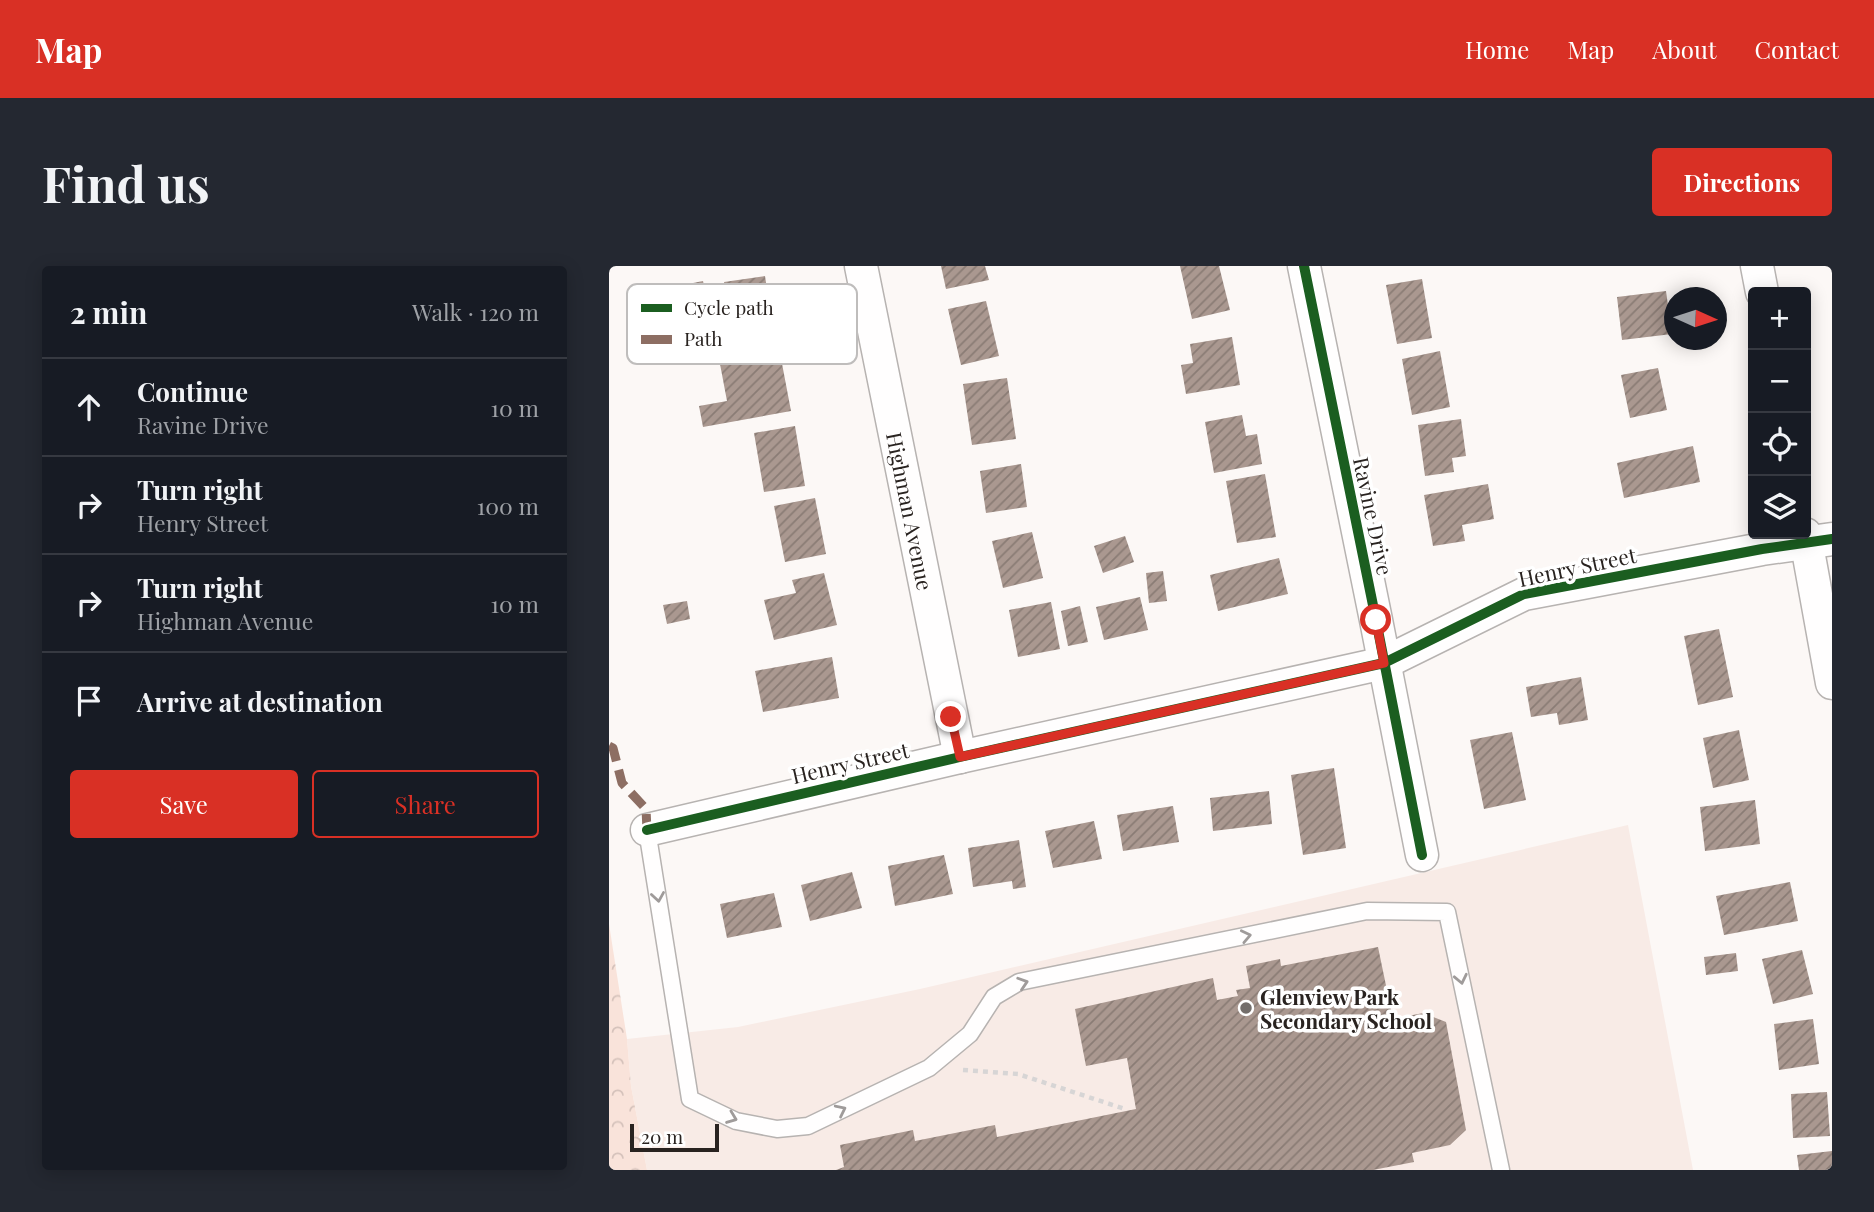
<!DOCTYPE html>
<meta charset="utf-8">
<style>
:root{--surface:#171b24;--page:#242831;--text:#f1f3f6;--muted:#9ea1a6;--line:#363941;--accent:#d93025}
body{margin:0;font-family:"Playfair Display",serif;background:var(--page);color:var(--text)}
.controls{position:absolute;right:21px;top:21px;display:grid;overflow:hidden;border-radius:7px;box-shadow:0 4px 18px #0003}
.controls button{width:63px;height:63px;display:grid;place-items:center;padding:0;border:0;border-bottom:2px solid var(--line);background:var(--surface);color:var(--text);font:35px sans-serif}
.compass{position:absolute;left:1055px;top:21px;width:63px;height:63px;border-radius:50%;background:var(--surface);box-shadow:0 4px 18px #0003;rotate:93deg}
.scale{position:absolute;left:21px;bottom:18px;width:89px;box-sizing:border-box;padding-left:7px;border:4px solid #292320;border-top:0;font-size:19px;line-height:24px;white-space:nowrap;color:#292320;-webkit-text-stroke:5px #fff;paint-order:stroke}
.stop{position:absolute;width:21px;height:21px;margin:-16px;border:5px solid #d93025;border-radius:50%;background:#fff}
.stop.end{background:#d93025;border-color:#fff;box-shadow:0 2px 7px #0008}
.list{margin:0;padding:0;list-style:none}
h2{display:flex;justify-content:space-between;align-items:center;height:91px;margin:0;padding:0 28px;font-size:30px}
h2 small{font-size:23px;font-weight:400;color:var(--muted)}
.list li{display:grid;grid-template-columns:46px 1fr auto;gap:21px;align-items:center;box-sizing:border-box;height:98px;padding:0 28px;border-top:2px solid var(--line)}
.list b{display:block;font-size:26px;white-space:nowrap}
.list p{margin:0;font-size:23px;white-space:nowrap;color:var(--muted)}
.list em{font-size:23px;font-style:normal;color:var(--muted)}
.actions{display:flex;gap:14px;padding:21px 28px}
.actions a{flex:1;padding:16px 0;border:2px solid var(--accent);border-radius:7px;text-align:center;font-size:24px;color:var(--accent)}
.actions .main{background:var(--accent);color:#fff}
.icon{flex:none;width:38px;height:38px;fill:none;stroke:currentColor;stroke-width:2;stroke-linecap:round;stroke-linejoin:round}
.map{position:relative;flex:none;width:1223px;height:904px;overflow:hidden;border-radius:7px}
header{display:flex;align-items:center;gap:42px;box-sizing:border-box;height:98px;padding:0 35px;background:var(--accent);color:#fff}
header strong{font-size:33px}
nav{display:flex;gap:38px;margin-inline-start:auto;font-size:24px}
.intro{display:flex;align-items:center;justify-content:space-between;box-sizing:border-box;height:168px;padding:0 42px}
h1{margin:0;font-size:49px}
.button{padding:18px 32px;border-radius:7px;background:var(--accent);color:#fff;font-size:24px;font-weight:700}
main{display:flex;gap:42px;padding:0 42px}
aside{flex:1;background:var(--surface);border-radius:7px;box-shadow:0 4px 18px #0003}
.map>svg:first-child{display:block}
</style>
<header>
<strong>Map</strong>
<nav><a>Home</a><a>Map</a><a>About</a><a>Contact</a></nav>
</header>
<div class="intro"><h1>Find us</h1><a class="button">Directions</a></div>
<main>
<aside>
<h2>2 min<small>Walk · 120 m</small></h2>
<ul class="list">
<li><svg class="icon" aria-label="ahead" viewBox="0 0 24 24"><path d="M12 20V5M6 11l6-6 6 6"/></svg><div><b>Continue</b><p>Ravine Drive</p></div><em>10 m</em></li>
<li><svg class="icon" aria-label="right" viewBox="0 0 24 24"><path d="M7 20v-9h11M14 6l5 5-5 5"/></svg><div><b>Turn right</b><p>Henry Street</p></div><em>100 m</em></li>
<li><svg class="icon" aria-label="right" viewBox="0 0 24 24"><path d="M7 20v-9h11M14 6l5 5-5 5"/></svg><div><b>Turn right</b><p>Highman Avenue</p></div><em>10 m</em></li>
<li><svg class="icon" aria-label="arrive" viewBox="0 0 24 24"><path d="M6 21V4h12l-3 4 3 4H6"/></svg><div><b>Arrive at destination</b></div></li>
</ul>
<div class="actions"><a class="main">Save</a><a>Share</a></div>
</aside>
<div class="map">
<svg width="1223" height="904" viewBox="0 0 1223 904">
<defs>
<pattern id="park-crowns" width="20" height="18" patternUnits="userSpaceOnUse" patternTransform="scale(1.75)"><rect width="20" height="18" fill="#f9e3da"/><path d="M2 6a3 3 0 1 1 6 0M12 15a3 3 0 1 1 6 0" fill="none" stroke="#d5c2bb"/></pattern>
<pattern id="building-hatch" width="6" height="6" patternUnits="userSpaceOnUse" patternTransform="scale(1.75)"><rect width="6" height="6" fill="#aa9890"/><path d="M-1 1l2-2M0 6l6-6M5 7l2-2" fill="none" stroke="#8a7c75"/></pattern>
</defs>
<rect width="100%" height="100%" fill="#fcf8f6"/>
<!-- built -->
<path fill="#f8ebe6" d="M1019 559 1084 904H38L22 820 18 773 129 761 311 723Z"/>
<!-- park -->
<path fill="url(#park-crowns)" d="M0 658 18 773 22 820 38 904H0Z"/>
<!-- building -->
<path fill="url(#building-hatch)" d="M332 0H376L380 14 337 23Z
M571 0H610L621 44 583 53Z
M156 10 165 69 124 76 115 16Z
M813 13 823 72 788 78 777 19Z
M94 15 98 32 68 38 64 21Z
M1057 25 1063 68 1013 74 1008 31Z
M377 35 390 90 352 99 339 43Z
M623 71 631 119 577 128 572 99 584 97 581 78Z
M831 85 841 141 803 149 793 93Z
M171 87 182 145 94 161 90 140 118 135 111 98Z
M1049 102 1058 144 1021 152 1012 109Z
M398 112 407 173 363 179 354 118Z
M633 149 637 170 648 168 653 198 605 207 596 156Z
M852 153 857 190 843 192 845 206 816 210 809 159Z
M186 160 196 220 155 226 145 167Z
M1084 180 1091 216 1015 232 1008 197Z
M412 198 418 241 377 247 371 205Z
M656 208 667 271 628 277 617 215Z
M879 218 885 253 853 259 856 275 824 280 815 229Z
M206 232 217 288 176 296 165 240Z
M423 266 434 312 394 322 383 275Z
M516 270 525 296 494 307 485 280Z
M670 292 679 328 609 345 601 309Z
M554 305 558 335 540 337 537 307Z
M215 307 228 359 165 374 155 334 187 327 183 314Z
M531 331 539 364 495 374 487 341Z
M78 335 81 353 58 358 54 339Z
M442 336 451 383 409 391 400 344Z
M471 340 479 376 459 380 452 345Z
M1110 363 1124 431 1089 439 1075 370Z
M223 391 230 432 154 446 146 405Z
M972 411 979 454 950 459 948 447 922 451 917 421Z
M1130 464 1140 514 1104 522 1094 472Z
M903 466 917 534 875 543 861 474Z
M725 502 737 582 694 589 682 509Z
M660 525 663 558 604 565 601 532Z
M1146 534 1151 578 1096 585 1091 541Z
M564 540 570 576 514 585 508 549Z
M485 555 493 593 444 602 436 565Z
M410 574 417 621 404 623 403 615 364 621 359 582Z
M335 589 344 628 286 640 279 600Z
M243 606 253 642 201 655 192 619Z
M1181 616 1189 655 1115 669 1107 630Z
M165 627 173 661 118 672 111 638Z
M769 681 784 753 814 747 837 756 857 864 841 879 803 887 805 896 764 904H227L235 901 231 879 304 864 306 875 386 859 388 871 527 843 518 792 477 800 466 743 604 712 608 734 629 730 627 724 641 722 637 700 671 693 672 700Z
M1193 684 1204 728 1164 738 1153 693Z
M1127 687 1129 705 1097 709 1095 691Z
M1204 753 1210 798 1170 804 1165 758Z
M1218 826 1221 870 1184 872 1182 828Z
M1223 885V904H1190L1188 889Z"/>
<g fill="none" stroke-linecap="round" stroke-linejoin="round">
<!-- lane casing -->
<g stroke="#b7b3b1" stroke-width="19">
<path id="lane" d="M38 564 81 833 127 855 168 863 199 860 320 802 361 768 385 731 410 716 758 645 838 646 892 904"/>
</g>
<!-- street casing -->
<g stroke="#b7b3b1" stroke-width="35">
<g id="street">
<path id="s1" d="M252 0 351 491"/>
<path d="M695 0 767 354 813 589"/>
<path d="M1148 0 1153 26"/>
<path d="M1196 268 1223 417"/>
<path d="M38 564 351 491 775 397 915 328 1153 283 1223 273"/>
</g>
</g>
<!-- path -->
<path stroke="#d7d5d5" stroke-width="4.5" stroke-dasharray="5 5" stroke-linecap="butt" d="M354 804 409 808 516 843"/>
<!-- lane -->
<use href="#lane" stroke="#fffefe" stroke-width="16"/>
<!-- street -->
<use href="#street" stroke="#fffefe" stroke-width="32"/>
<!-- quiet -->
<path stroke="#8d6e63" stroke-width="9" stroke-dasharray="18 9" stroke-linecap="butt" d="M0 480 4 482 13 517 37 543 38 564"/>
<!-- cycleway casing -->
<g stroke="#fff" stroke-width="15">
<path id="cycleway" d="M695 0 767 354 813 589
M38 564 351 491 775 397 915 328 1153 283 1223 273"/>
</g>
<!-- cycleway -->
<use href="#cycleway" stroke="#1b5e20" stroke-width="10"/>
</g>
<!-- one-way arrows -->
<defs><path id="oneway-chevron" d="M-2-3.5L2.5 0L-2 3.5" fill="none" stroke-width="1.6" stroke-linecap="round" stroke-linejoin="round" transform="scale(1.75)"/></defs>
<g stroke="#9f9b9a">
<use href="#oneway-chevron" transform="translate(49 631) rotate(81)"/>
<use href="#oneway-chevron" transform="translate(637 670) rotate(-12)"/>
<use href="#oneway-chevron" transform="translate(852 713) rotate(78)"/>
<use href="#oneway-chevron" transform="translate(414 717) rotate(-18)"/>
<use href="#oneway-chevron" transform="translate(232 844) rotate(-26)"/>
<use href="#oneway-chevron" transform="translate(123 852) rotate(21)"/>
</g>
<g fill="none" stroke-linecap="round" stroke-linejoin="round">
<!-- route -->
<path stroke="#d93025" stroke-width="9" d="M342 451 351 491 775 397 767 354"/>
</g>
<!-- markers -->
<circle fill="#736e6b" stroke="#fff" stroke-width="2.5" cx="637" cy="742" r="7"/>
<g text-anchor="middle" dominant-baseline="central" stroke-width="7" stroke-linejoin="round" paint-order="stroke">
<!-- street labels -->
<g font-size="21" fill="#292320" stroke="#fff">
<text stroke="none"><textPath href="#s1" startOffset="250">Highman Avenue</textPath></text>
<text transform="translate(765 250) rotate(78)">Ravine Drive</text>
<text transform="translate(968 300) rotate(-12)">Henry Street</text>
<text transform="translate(241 496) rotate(-13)">Henry Street</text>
</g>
<!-- poi labels -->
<g font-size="21" font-weight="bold" fill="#292320" stroke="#fff" text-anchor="start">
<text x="651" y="730">Glenview Park<tspan x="651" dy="24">Secondary School</tspan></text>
</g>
</g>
<!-- legend -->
<rect x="18" y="18" width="230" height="80" rx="10" fill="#fff" stroke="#bfbdbc" stroke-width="2"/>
<rect x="32" y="38" width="31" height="8" fill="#1b5e20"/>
<rect x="32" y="69" width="31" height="9" fill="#8d6e63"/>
<g font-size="19" fill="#292320">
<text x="75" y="49">Cycle path</text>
<text x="75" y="80">Path</text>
</g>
</svg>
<div class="controls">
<button>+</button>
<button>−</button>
<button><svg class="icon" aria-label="locate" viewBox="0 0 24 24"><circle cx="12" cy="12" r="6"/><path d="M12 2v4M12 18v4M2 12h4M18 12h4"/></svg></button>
<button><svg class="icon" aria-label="layers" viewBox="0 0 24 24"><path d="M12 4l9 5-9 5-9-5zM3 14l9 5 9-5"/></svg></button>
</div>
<svg class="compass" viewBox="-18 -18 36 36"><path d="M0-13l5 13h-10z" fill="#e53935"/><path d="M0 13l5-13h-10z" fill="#9ea1a6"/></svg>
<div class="scale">20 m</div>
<div class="stop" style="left:767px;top:354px"></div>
<div class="stop end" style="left:342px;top:451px"></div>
</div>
</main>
